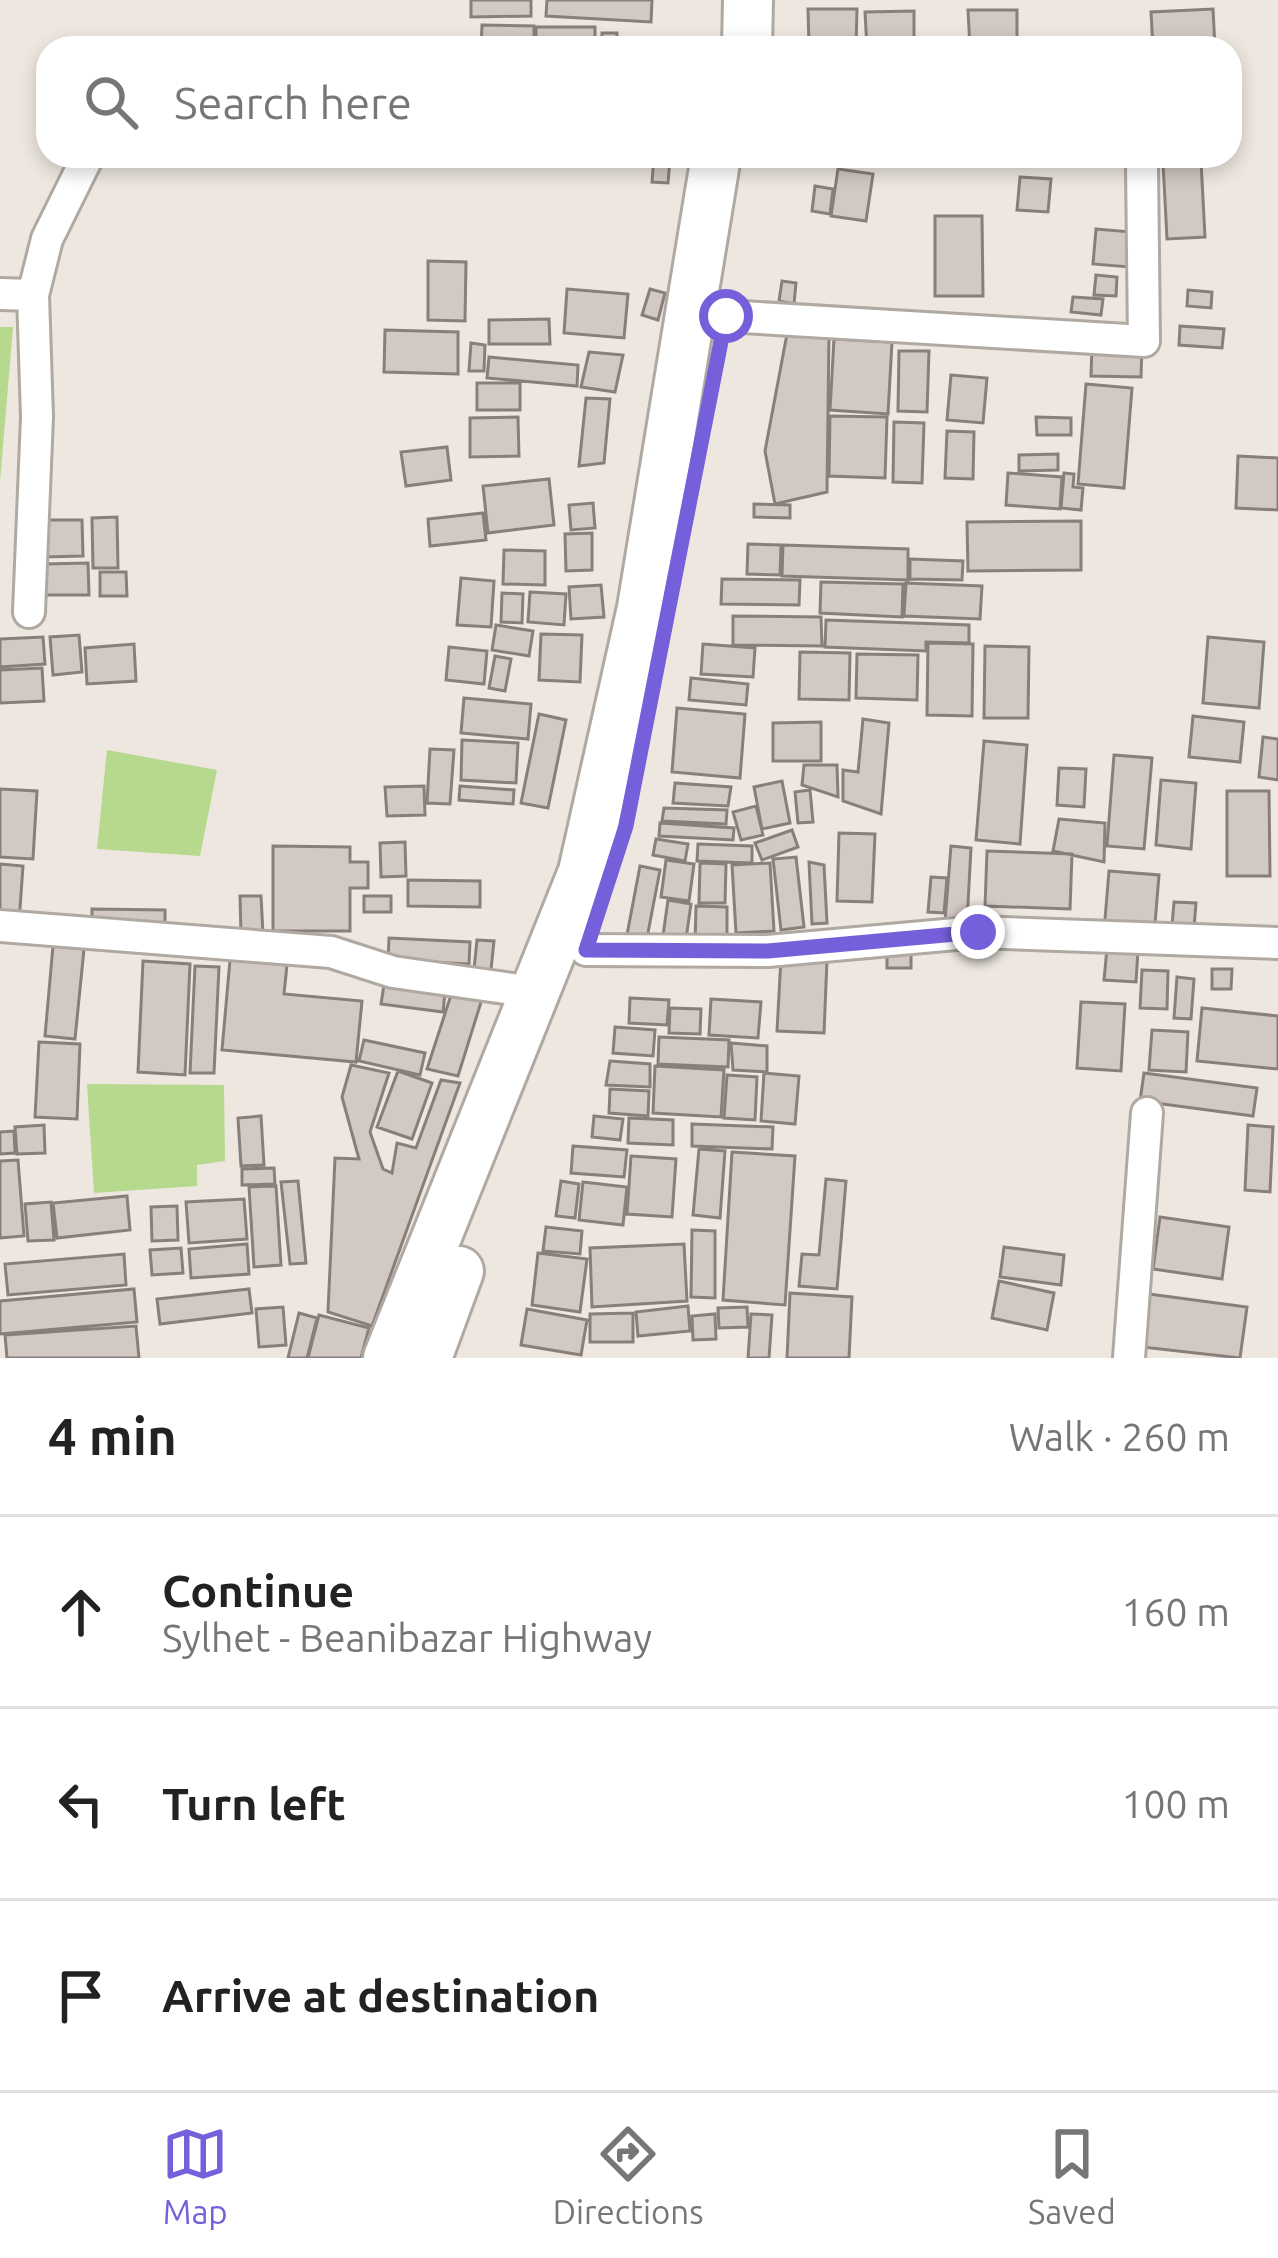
<!DOCTYPE html>
<meta charset="utf-8">
<style>
:root{--surface:#fff;--page:#f2f2f2;--text:#222;--muted:#767676;--line:#e0e0e0;--accent:#765fda}
body{margin:0;font-family:Ubuntu,sans-serif;background:var(--page);color:var(--text)}
.stop{position:absolute;width:36px;height:36px;margin:-27px;border:9px solid #765fda;border-radius:50%;background:#fff}
.stop.end{background:#765fda;border-color:#fff;box-shadow:0 3px 12px #0008}
.list{margin:0;padding:0;list-style:none}
h2{display:flex;justify-content:space-between;align-items:center;height:156px;margin:0;padding:0 48px;font-size:51px}
h2 small{font-size:39px;font-weight:400;color:var(--muted)}
.list li{display:grid;grid-template-columns:78px 1fr auto;gap:36px;align-items:center;box-sizing:border-box;height:192px;padding:0 48px;border-top:3px solid var(--line)}
.list b{display:block;font-size:45px;white-space:nowrap}
.list p{margin:0;font-size:39px;white-space:nowrap;color:var(--muted)}
.list em{font-size:39px;font-style:normal;color:var(--muted)}
.icon{flex:none;width:66px;height:66px;fill:none;stroke:currentColor;stroke-width:2;stroke-linecap:round;stroke-linejoin:round}
.map{position:relative;flex:none;width:1278px;height:1358px;overflow:hidden}
.search{position:absolute;background:var(--surface);box-shadow:0 6px 18px #0003;left:36px;right:36px;top:36px;height:132px;display:flex;align-items:center;gap:30px;box-sizing:border-box;padding:0 42px;border-radius:36px;color:var(--muted);font-size:45px}
.sheet{height:732px;background:var(--surface)}
nav{display:flex;justify-content:space-around;align-items:center;box-sizing:border-box;height:168px;border-top:3px solid var(--line);background:var(--surface);font-size:33px;color:var(--muted)}
nav a{display:grid;justify-items:center;gap:6px}
nav .on{color:var(--accent)}
.map>svg:first-child{display:block}
</style>
<div class="map">
<svg width="1278" height="1358" viewBox="0 0 1278 1358">
<rect width="100%" height="100%" fill="#ede7df"/>
<!-- water -->
<path fill="#b6d98e" d="M0 327H13L0 482Z
M107 750 217 770 200 856 97 849Z
M87 1084 224 1085 225 1161 197 1165V1186L94 1193Z"/>
<!-- building -->
<path fill="#d2c8c4" stroke="#887f7b" stroke-width="3" d="M471 0H531V16L471 17Z
M547 0H652L651 22 546 16Z
M808 9H857L856 46H809Z
M1213 9 1215 48H1153L1151 12Z
M968 10H1017V48H970Z
M914 11V48H867L865 12Z
M482 25 534 26V48H481Z
M536 27H595V48H536Z
M602 33H617L616 48H601Z
M654 157 670 158 668 183 652 182Z
M1201 161 1205 237 1167 239 1163 163Z
M838 169 873 174 866 221 831 216Z
M1020 177 1051 179 1048 212 1017 210Z
M815 186 833 189 830 214 812 211Z
M935 216H982L983 296H935Z
M1096 229 1132 232 1129 267 1093 264Z
M428 261 466 262 465 321 428 320Z
M1096 275 1117 277 1116 296 1094 295Z
M782 281 796 283 794 304 779 301Z
M567 289 628 294 624 338 564 333Z
M650 289 665 293 658 320 642 315Z
M1188 290 1212 292 1211 308 1187 306Z
M1073 297 1103 299 1101 315 1071 312Z
M549 319 550 344H489V320Z
M1180 326 1224 329 1222 348 1179 345Z
M385 330 458 332V374L384 372Z
M829 332 827 492 775 504 765 451 787 334Z
M834 339 892 342 888 414 830 410Z
M471 343 485 345 484 371H469Z
M1092 346 1142 347 1141 377 1091 376Z
M899 351H929L927 412 898 411Z
M589 352 623 355 615 392 581 387Z
M489 357 578 365 577 386 487 378Z
M951 375 987 378 983 423 947 420Z
M477 383H520V410H477Z
M1086 384 1132 388 1124 488 1078 484Z
M586 398 610 399 604 463 579 466Z
M830 416 887 417 885 478 829 476Z
M518 417 519 456 470 457V418Z
M1036 417 1071 418V435H1037Z
M894 422 924 423 922 483 893 482Z
M947 431 974 432 973 479 945 478Z
M447 447 451 480 406 486 401 452Z
M1058 454V470L1019 471V455Z
M1238 456 1278 458V510L1236 508Z
M1008 473 1062 477 1060 509 1006 505Z
M1064 473 1074 474 1073 487 1083 488 1081 510 1061 508Z
M549 479 554 525 488 533 483 486Z
M593 503 595 528 571 530 569 505Z
M754 504 790 505V518L754 517Z
M483 513 486 540 430 546 428 519Z
M117 517 118 568H93L92 518Z
M43 520H82L83 556 44 557Z
M1081 521V570L968 571 967 522Z
M592 533V570L566 571 565 534Z
M748 544 781 545 780 575 747 574Z
M783 545 908 549V580L782 576Z
M504 550 545 551V585L503 584Z
M910 559 963 561 962 580 910 579Z
M88 563 89 595H44V564Z
M100 572H126L127 596H100Z
M461 578 494 581 491 627 457 625Z
M722 579 800 580 799 605 721 604Z
M821 582 903 584 902 617 820 613Z
M906 583 982 586 980 619 904 616Z
M601 585 604 617 571 619 569 587Z
M530 592 566 594 564 625 528 622Z
M502 593 523 594 522 623 501 622Z
M733 616 821 617 822 646 733 645Z
M826 620 969 625V643L926 642V651L825 647Z
M496 625 533 631 529 656 492 650Z
M541 634 582 635 580 682 539 680Z
M79 635 82 672 53 675 50 637Z
M43 637 45 664 0 667V639Z
M1208 637 1264 642 1259 708 1203 703Z
M928 643 973 644 972 716 927 715Z
M134 644 136 681 87 684 85 648Z
M703 644 755 648 753 677 701 674Z
M985 646 1029 647 1028 718H984Z
M449 647 487 651 484 684 446 680Z
M800 652 850 653 849 700 799 699Z
M857 654 918 655 917 700 856 698Z
M495 656 511 659 505 691 489 688Z
M42 668 44 701 0 703V670Z
M691 678 748 684 746 705 689 700Z
M464 698 531 704 528 739 461 733Z
M677 708 745 714 740 778 672 772Z
M539 714 566 720 548 808 521 803Z
M1193 716 1244 722 1240 762 1189 757Z
M863 719 889 723 881 814 843 801V770L858 772Z
M821 722V761H773V723Z
M1263 737 1278 739V780L1259 777Z
M462 740 518 743 516 783 461 780Z
M984 741 1027 745 1020 844 976 840Z
M430 749 454 750 450 804 427 803Z
M1114 755 1152 758 1144 849 1107 846Z
M804 765H837L838 797 802 785Z
M1059 768 1086 769 1084 807 1057 805Z
M1161 780 1196 783 1191 849 1156 845Z
M782 781 790 823 762 829 754 787Z
M675 783 731 787 728 806 673 803Z
M424 786 425 815 387 816 385 787Z
M460 786 514 790 513 804 459 800Z
M0 789 37 791 33 859 0 857Z
M810 790 813 822 798 823 795 792Z
M1227 791H1269L1270 876H1227Z
M756 806 763 835 741 840 733 812Z
M664 808 727 810 726 824 662 821Z
M1059 819 1105 823 1104 862 1053 851Z
M660 823 734 828 733 840 659 836Z
M792 830 798 847 762 860 755 843Z
M839 833 875 834 872 902 837 901Z
M656 839 688 844 685 861 653 855Z
M405 842 406 876 381 877 380 843Z
M698 844 752 846V863L697 861Z
M273 846 350 847V862H368V888H350V931H273Z
M951 846 971 848 967 922 945 921Z
M987 851 1072 854 1070 909 985 906Z
M796 857 804 927 781 930 773 859Z
M666 860 694 864 689 901 661 897Z
M809 862 824 865 827 923 812 924Z
M700 863 726 864 725 903H699Z
M770 863 774 931 736 933 732 865Z
M0 864 23 866 19 922 0 920Z
M640 866 660 870 646 943 626 940Z
M1109 871 1159 875 1154 936 1104 931Z
M931 877 947 878 944 913 928 912Z
M408 880 480 881V907L408 906Z
M240 896H261L263 934H241Z
M364 896H391V912H364Z
M668 900 691 904 685 946 662 943Z
M1174 902 1196 903 1194 928 1172 926Z
M696 906 727 907V945L695 944Z
M92 909 165 910V928H92Z
M389 938 470 942 469 964 388 960Z
M477 940 494 941 491 970 474 969Z
M53 946 84 949 75 1039 45 1036Z
M887 948H911V968H887Z
M1107 948 1138 950 1136 982 1104 980Z
M781 958 827 960 824 1033 777 1031Z
M230 960 287 965 284 994 362 1001 356 1062 222 1050Z
M143 961 190 964 185 1075 138 1072Z
M195 966 219 967 214 1073H190Z
M1212 969H1232L1231 989H1212Z
M1142 970 1168 971 1167 1009 1140 1008Z
M1177 977 1194 979 1191 1019 1174 1018Z
M384 985 445 993 443 1012 381 1004Z
M452 992 482 999 458 1076 427 1069Z
M630 998 669 1000 667 1025 629 1023Z
M711 999 761 1002 758 1038 709 1035Z
M1081 1002 1125 1004 1121 1071 1077 1068Z
M670 1008 701 1009 700 1034 669 1033Z
M1202 1008 1278 1016V1069L1197 1061Z
M615 1027 655 1030 653 1056 613 1053Z
M1152 1030 1188 1032 1186 1072 1149 1070Z
M659 1037 729 1040 728 1067 658 1064Z
M364 1040 425 1053 420 1075 359 1061Z
M39 1042 80 1044 77 1119 35 1117Z
M731 1043 767 1046V1072L733 1070Z
M610 1061 650 1064V1087L606 1085Z
M351 1065 389 1073 370 1132 383 1169 392 1173 397 1143 416 1148 441 1080 460 1083 372 1326 328 1312 335 1158 359 1159 342 1097Z
M655 1066 724 1070 721 1117 653 1113Z
M398 1071 432 1083 412 1139 377 1127Z
M764 1073 799 1076 795 1124 761 1121Z
M1144 1073 1257 1088 1253 1116 1140 1101Z
M727 1075 757 1077 755 1120 724 1118Z
M610 1089 649 1091 648 1116 609 1113Z
M261 1116 264 1165 241 1166 238 1118Z
M594 1116 623 1119 620 1140 592 1137Z
M629 1118 673 1120V1145L628 1143Z
M692 1124 773 1127 772 1149 692 1146Z
M44 1125 45 1153 17 1154 15 1127Z
M1248 1125 1273 1127 1270 1192 1245 1190Z
M14 1131 15 1153 0 1154V1132Z
M573 1146 627 1150 624 1177 571 1173Z
M699 1149 725 1151 720 1218 693 1215Z
M732 1152 795 1156 785 1305 723 1300Z
M631 1156 676 1159 672 1217 627 1214Z
M18 1160 24 1236 0 1238V1161Z
M274 1168 275 1184 242 1185V1169Z
M826 1179 846 1181 837 1289 799 1286 802 1254 819 1255Z
M298 1181 306 1263 290 1264 281 1182Z
M561 1181 579 1184 575 1218 556 1216Z
M583 1182 627 1187 623 1225 579 1220Z
M276 1186 281 1265 254 1267 249 1187Z
M127 1196 130 1230 57 1238 53 1203Z
M244 1199 247 1239 189 1243 186 1202Z
M51 1202 54 1240 28 1241 25 1204Z
M177 1206 178 1240 152 1241 151 1207Z
M1160 1217 1229 1227 1222 1279 1153 1269Z
M546 1227 582 1231 580 1254 543 1251Z
M692 1230 715 1231V1298L691 1297Z
M247 1244 249 1274 191 1278 189 1249Z
M684 1244 687 1301 592 1307 590 1248Z
M1004 1247 1064 1255 1061 1285 1000 1277Z
M181 1248 183 1273 152 1275 150 1250Z
M538 1253 587 1259 580 1312 532 1305Z
M124 1254 126 1285 8 1295 5 1264Z
M999 1281 1054 1293 1047 1330 992 1318Z
M134 1289 137 1322 0 1334V1301Z
M249 1289 252 1313 160 1324 157 1299Z
M790 1293 852 1297 849 1358H787Z
M1149 1294 1247 1307 1240 1358 1142 1347Z
M688 1306 690 1331 638 1336 636 1312Z
M283 1307 286 1345 259 1347 256 1309Z
M747 1307 748 1327 719 1328 718 1308Z
M527 1309 587 1320 581 1355 521 1345Z
M299 1313 317 1318 307 1358H288Z
M633 1313V1342H590V1314Z
M715 1314 716 1339 693 1340 692 1316Z
M751 1314 772 1315 769 1358H748Z
M319 1315 369 1328 361 1358H308Z
M136 1326 139 1358H7L5 1335Z"/>
<g fill="none" stroke-linecap="round" stroke-linejoin="round">
<!-- street casing -->
<g stroke="#afa9a1" stroke-width="36">
<path id="street" d="M0 294 33 295
M726 316 1144 341 1142 166
M29 612 37 417 33 295 47 239 88 156
M0 926 331 952 393 972 533 992
M586 950 768 951 978 932 1278 943
M1129 1358 1147 1113"/>
</g>
<!-- primary casing -->
<g stroke="#afa9a1" stroke-width="54">
<path id="primary" d="M747 48 748 0
M388 1358 583 872 642 608 716 156
M427 1358 459 1271"/>
</g>
<!-- street -->
<use href="#street" stroke="#fff" stroke-width="30"/>
<!-- primary -->
<use href="#primary" stroke="#fff" stroke-width="48"/>
</g>
<g fill="none" stroke-linecap="round" stroke-linejoin="round">
<!-- route -->
<path stroke="#765fda" stroke-width="15" d="M726 316 626 826 586 950 768 951 978 932"/>
</g>
</svg>
<div class="stop" style="left:726px;top:316px"></div>
<div class="stop end" style="left:978px;top:932px"></div>
<div class="search"><svg class="icon" aria-label="search" viewBox="0 0 24 24"><circle cx="10" cy="10" r="6"/><path d="M15 15l6 6"/></svg>Search here</div>
</div>
<section class="sheet">
<h2>4 min<small>Walk · 260 m</small></h2>
<ul class="list">
<li><svg class="icon" aria-label="ahead" viewBox="0 0 24 24"><path d="M12 20V5M6 11l6-6 6 6"/></svg><div><b>Continue</b><p>Sylhet - Beanibazar Highway</p></div><em>160 m</em></li>
<li><svg class="icon" aria-label="left" viewBox="0 0 24 24"><path d="M17 20v-9H6M10 6l-5 5 5 5"/></svg><div><b>Turn left</b></div><em>100 m</em></li>
<li><svg class="icon" aria-label="arrive" viewBox="0 0 24 24"><path d="M6 21V4h12l-3 4 3 4H6"/></svg><div><b>Arrive at destination</b></div></li>
</ul>
</section>
<nav>
<a class="on"><svg class="icon" aria-label="map" viewBox="0 0 24 24"><path d="M3 6l6-2 6 2 6-2v14l-6 2-6-2-6 2zM9 4v14M15 6v14"/></svg>Map</a>
<a><svg class="icon" aria-label="directions" viewBox="0 0 24 24"><path d="M12 3l9 9-9 9-9-9zM9 14v-3h6M13 9l2 2-2 2"/></svg>Directions</a>
<a><svg class="icon" aria-label="saved" viewBox="0 0 24 24"><path d="M7 4h10v16l-5-4-5 4z"/></svg>Saved</a>
</nav>
